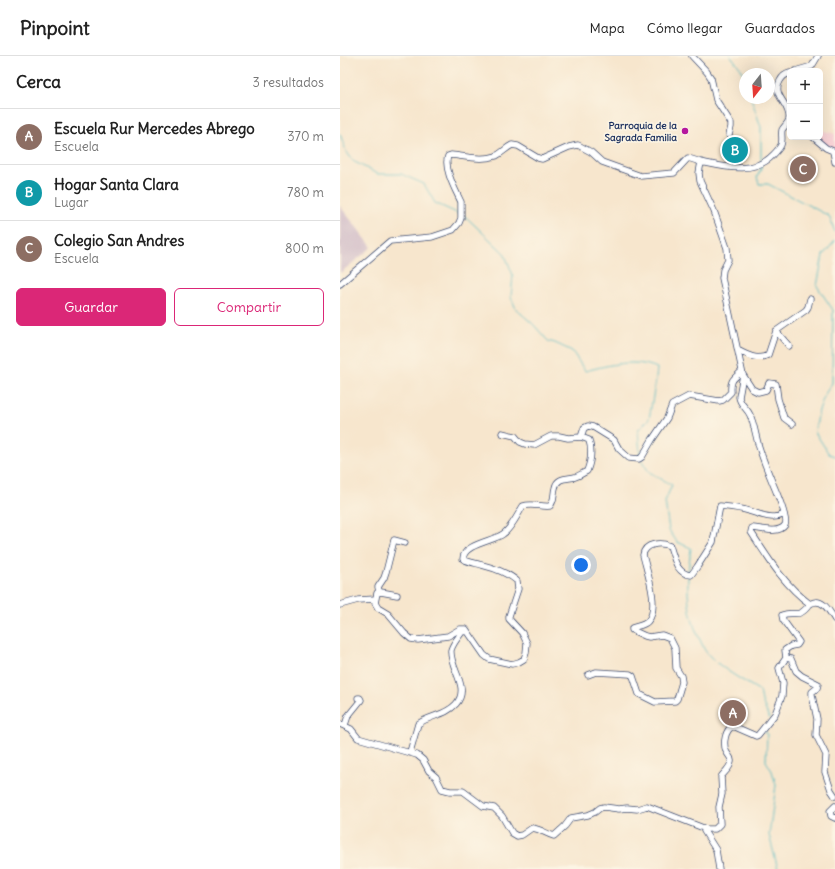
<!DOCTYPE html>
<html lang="es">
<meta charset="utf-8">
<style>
:root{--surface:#fff;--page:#f2f2f2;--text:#222;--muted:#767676;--line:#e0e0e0;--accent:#db2777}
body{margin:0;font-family:Delius,sans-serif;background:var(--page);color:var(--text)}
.controls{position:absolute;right:12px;top:12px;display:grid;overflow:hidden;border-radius:6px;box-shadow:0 4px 16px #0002}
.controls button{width:36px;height:36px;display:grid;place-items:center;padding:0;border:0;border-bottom:1px solid var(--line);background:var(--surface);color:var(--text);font:20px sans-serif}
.compass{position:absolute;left:399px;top:12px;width:36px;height:36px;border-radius:50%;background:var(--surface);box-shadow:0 4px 16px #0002;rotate:197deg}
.you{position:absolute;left:241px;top:509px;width:14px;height:14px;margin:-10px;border:3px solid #fff;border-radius:50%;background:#1a73e8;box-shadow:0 0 0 6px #1a73e833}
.badge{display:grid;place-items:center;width:26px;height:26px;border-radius:50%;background:var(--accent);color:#fff;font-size:13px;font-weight:700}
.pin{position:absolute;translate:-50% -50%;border:2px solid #fff;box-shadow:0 1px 4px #0006}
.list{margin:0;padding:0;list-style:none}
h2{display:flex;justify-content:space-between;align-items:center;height:52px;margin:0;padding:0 16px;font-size:17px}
h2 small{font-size:13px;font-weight:400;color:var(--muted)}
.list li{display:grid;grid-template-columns:26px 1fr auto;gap:12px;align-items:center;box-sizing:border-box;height:56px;padding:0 16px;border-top:1px solid var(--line)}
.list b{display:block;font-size:15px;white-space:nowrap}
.list p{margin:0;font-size:13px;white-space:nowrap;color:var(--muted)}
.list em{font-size:13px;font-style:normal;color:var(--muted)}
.actions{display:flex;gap:8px;padding:12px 16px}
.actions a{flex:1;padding:9px 0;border:1px solid var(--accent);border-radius:6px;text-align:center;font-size:14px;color:var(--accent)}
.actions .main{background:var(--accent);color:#fff}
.map{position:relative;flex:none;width:495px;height:813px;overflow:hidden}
header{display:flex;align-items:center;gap:24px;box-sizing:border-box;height:56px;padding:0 20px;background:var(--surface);border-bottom:1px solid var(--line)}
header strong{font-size:19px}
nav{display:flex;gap:22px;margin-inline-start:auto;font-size:14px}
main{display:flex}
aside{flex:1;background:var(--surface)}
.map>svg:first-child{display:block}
</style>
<header>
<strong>Pinpoint</strong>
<nav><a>Mapa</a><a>Cómo llegar</a><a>Guardados</a></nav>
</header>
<main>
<aside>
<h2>Cerca<small>3 resultados</small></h2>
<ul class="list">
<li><span class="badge" style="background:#8d6e63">A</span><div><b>Escuela Rur Mercedes Abrego</b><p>Escuela</p></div><em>370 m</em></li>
<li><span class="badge" style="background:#0f9aa8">B</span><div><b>Hogar Santa Clara</b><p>Lugar</p></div><em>780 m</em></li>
<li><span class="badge" style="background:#8d6e63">C</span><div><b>Colegio San Andres</b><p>Escuela</p></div><em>800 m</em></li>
</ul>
<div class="actions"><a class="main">Guardar</a><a>Compartir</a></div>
</aside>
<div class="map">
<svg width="495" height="813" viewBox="0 0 495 813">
<rect width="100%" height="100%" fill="#fcf5e5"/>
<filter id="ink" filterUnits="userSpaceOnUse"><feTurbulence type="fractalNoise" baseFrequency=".025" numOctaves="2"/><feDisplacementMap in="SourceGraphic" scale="8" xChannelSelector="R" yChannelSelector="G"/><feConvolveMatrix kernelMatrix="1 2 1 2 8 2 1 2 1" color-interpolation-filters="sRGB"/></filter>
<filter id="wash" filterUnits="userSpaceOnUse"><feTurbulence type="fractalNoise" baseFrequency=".012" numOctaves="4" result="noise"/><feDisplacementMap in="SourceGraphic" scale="16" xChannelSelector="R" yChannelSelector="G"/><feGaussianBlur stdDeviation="0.9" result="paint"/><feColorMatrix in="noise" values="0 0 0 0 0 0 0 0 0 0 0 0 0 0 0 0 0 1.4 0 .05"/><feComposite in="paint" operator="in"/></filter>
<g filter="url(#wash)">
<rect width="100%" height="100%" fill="#f7e6cd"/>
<!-- built -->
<path fill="#f7cfd4" d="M481 74 495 78V93L483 89 479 81Z"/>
<!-- industrial -->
<path fill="#d2bdc8" d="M0 150 32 191 0 217Z"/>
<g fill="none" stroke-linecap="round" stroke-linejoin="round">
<!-- stream -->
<path stroke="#48b7c1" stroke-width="1" d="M391 0 401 13 405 24
M411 42 421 71V104
M0 78 6 95 13 105 37 118H61L84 128 95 147 119 158
M421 109V113L417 121 419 128H428L489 160 495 176
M123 160 127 162 164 197 173 219 171 241 176 253 193 268 208 285 215 287 232 295 245 315C269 309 294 302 317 312L316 323 309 363 298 374 300 398
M495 185 483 199 477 230 493 254 492 327 485 338 479 354 475 376 489 398 495 400
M302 405 309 416 332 429 325 445 329 474 337 486 351 492 348 516
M348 521C347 544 350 565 361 586 363 590 364 594 367 597 378 611 404 625 420 635L422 645 429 662
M424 675 427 677 426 705 432 715 436 729 429 779 438 813"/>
</g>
</g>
<g filter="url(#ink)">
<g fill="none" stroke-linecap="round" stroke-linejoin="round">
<!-- minor casing -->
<g stroke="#3c4a6f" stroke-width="7">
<path id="minor" d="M352 0 367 16 371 22 376 44 391 67V71L389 79
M455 15 472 10 478 0
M473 81 486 92 493 95 495 106
M0 228 50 185 92 181 113 174 119 167 121 162V146C116 135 103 112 108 100L111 99C125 100 142 105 156 100 162 97 166 92 172 89L178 90 198 102 202 103 229 91 238 89 251 96 262 106 301 120 334 117 348 102 361 106
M436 275 449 290
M399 295C408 299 418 305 428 299L436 275 466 254 468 251 470 243
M403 319 412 333 418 336 426 334 429 327 436 328 438 343 444 362 452 368
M162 377 175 380 180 386 185 388 194 389 211 380H219L228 382 241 381 244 372 248 370 253 371 274 384 279 393 289 402 299 403 302 401 312 384 327 362 332 349 349 340 379 345 383 344 391 336C390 323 394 323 402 315
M41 536 39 535 38 531 44 522 46 516 54 484 65 487
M57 539 41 536 37 537 35 547 38 552 48 558 64 577 71 583 78 584 108 580 120 573H126L144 599 149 603 172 608 179 606 184 603 186 597 187 587 182 577 169 563V560L178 533 177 525C168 517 154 512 142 509 135 507 128 506 123 503 123 488 154 485 163 478 171 473 178 458 183 450 192 447 201 451 210 450 215 444 213 439 215 432 217 421 227 423 235 421 239 420 243 417 247 415 251 405 252 394 249 384L241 381
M470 548C482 540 490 556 495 564
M0 549 18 544 35 543
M446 602 451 603 456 615 462 620 478 628 477 632 472 636V639L477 663 476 679 486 699 485 716 491 734 495 740
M248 619 256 616 290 618 293 620 299 638 315 646 335 645 337 643 342 626 341 620 336 612 335 592 330 582 322 579 309 581 305 580 292 574V572C296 570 304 570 308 565 320 552 307 516 303 499 305 487 320 486 330 490 334 501 336 518 351 519L357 511 373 486 380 450C389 451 400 452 409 455 420 458 433 465 444 458
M0 668 11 673 18 682 77 699 83 704 89 715 96 721 102 733 110 735H123L143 750 154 752 162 760 172 777 177 780 182 779 192 772C201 773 206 778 214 780L225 770 231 762 248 759 255 756 260 752 264 751 279 753 287 752 297 753 307 750 366 773H375L380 768 379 751 382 738 381 721C384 716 390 713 391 706 392 701 388 700 386 695 383 687 385 674 393 670L416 680 418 679 435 658 442 640 443 627 439 612 446 602 445 594 451 590 457 589 459 586 443 564 442 559C455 554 458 564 470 548 444 529 428 502 411 476L412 472H413C422 473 439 478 445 469 448 465 440 445 438 440 432 425 425 410 420 394 416 383 415 370 410 359 407 352 400 349 399 341L403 319 382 222 383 214 388 204 387 192 374 155 360 125 359 117 361 106C385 111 414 119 433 99 435 97 439 93 441 89 443 85 441 78 442 74 444 70 448 68 449 63 451 48 431 40 440 25 442 21 446 18 450 17
M5 669 8 660 21 644 20 642H18
M70 696 78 668C90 659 105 660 116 648 131 631 109 612 111 594 113 587 118 582 122 576L127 575
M495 750 490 755 491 760 495 762
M366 773 364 775 376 794 379 813"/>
</g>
<!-- minor -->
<use href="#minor" stroke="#fff" stroke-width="5.5"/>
</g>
</g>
<!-- markers -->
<circle fill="#b5179e" stroke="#fcf5e5" stroke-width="1.5" cx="345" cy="75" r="4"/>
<g text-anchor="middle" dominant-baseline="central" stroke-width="3" stroke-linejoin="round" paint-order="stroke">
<!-- poi labels -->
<g font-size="10" font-weight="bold" fill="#1b2f5e" stroke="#fcf5e5" text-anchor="end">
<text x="337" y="69">Parroquia de la<tspan x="337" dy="12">Sagrada Familia</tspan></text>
</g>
</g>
</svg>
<div class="controls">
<button>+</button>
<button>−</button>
</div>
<svg class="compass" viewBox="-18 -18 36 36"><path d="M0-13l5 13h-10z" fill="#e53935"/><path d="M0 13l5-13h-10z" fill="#767676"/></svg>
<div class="you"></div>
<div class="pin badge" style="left:393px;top:657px;background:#8d6e63">A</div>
<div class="pin badge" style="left:395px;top:94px;background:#0f9aa8">B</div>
<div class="pin badge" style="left:463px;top:113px;background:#8d6e63">C</div>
</div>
</main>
